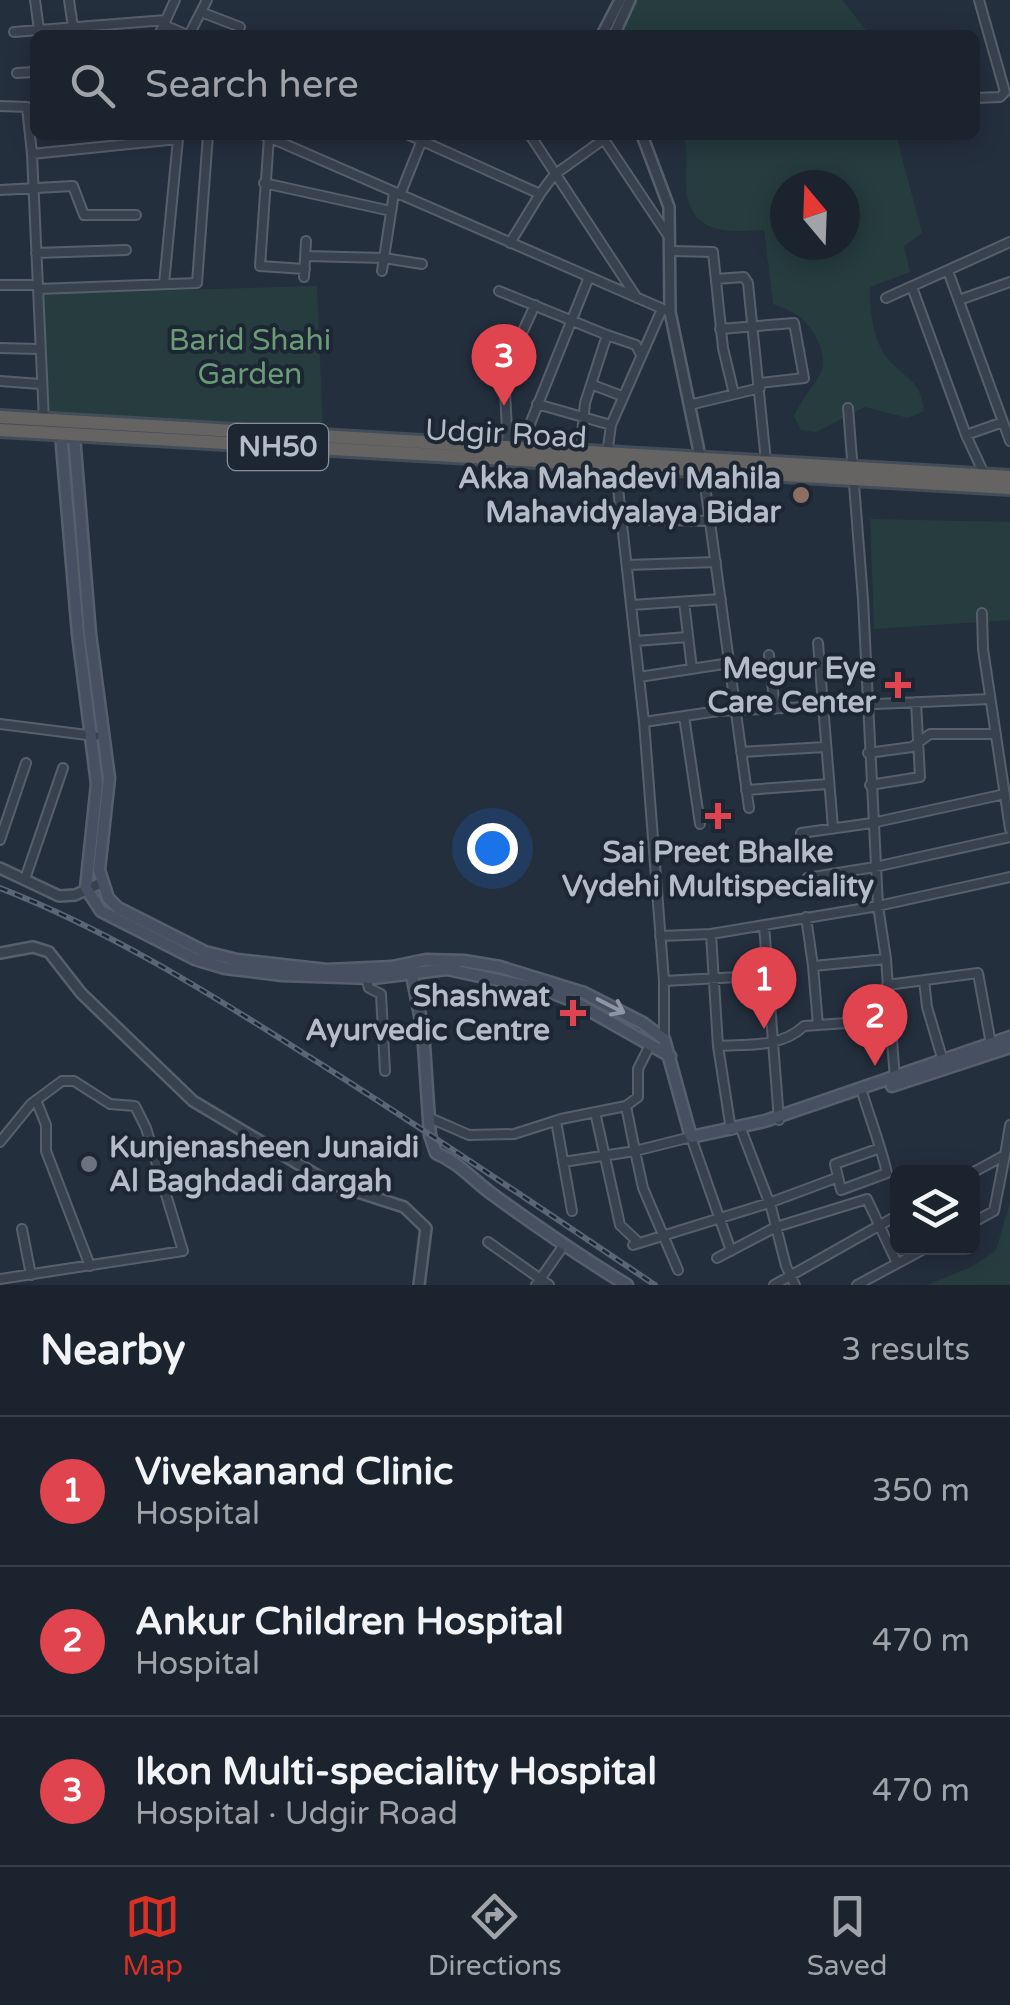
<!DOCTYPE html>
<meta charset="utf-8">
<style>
:root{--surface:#1b232e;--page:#282f3a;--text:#f1f3f6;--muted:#a0a4aa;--line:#39404a;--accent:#d93025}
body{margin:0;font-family:"Varela Round",sans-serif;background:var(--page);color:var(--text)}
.controls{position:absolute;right:30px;bottom:30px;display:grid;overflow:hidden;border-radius:15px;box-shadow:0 5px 25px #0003}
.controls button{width:90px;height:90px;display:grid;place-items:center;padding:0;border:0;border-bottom:2px solid var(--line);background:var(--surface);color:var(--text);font:50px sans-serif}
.compass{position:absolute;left:770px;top:170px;width:90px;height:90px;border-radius:50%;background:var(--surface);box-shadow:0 5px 25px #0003;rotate:341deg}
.you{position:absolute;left:492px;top:848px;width:35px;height:35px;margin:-25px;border:8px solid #fff;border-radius:50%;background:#1a73e8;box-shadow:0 0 0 15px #1a73e833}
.badge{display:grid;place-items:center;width:65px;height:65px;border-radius:50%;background:var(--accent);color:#fff;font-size:32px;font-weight:700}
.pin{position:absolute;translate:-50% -82px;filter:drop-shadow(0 2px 5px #0008)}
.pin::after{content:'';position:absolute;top:52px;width:35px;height:30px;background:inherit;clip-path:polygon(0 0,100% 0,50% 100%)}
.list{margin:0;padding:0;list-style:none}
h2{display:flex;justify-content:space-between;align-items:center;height:130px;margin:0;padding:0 40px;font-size:42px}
h2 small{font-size:32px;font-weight:400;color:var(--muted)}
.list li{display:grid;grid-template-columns:65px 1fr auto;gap:30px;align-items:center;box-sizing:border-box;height:150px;padding:0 40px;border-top:2px solid var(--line)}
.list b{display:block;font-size:38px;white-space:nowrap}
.list p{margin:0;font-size:32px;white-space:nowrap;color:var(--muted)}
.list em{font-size:32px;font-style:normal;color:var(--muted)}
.icon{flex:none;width:55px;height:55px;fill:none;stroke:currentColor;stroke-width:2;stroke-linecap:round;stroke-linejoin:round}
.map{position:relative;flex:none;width:1010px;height:1285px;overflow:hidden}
.search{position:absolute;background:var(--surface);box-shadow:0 5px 25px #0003;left:30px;right:30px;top:30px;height:110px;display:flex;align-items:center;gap:25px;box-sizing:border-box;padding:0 35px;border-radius:15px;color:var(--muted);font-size:38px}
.sheet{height:580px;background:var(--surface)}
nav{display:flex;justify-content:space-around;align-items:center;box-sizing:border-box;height:140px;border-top:2px solid var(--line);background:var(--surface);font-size:28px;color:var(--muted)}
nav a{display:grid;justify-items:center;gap:5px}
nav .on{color:var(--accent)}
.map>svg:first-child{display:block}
</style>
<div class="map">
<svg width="1010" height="1285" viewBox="0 0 1010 1285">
<rect width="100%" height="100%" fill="#242f3e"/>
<!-- green -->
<path fill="#263c3f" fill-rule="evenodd" d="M634 0H842L870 35H618Z
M683 135H896L922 233 904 246 910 272 870 287C869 307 873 338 885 355 902 379 920 376 924 411L908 418 865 407 816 432 801 430 794 416C800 401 811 390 819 376 831 356 813 324 795 314 789 309 780 307 773 304L764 230C725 232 688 235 686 184 685 166 689 152 683 135ZM785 185H845V245H785Z
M317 286 323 431 48 420 44 294Z
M870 519 1010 522V620L874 629Z
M1010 1203V1285H927L973 1266 996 1250Z"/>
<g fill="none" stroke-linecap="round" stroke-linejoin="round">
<!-- minor casing -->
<g stroke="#565f6c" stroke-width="12">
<path id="minor" d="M35 0 39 30
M69 0 73 27
M201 12 240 27
M164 25 187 35
M14 32 166 20
M159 35 175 0
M189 35 207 0
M17 73 35 72
M975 98 1000 97 1005 92 979 0
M0 106 27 107 35 114
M27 107 32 154 44 421
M264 135 670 312
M409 135 540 194 510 243
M530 135 637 298
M601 135 669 237
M269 137 260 266 305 269
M32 154 178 139 164 284
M264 183 391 211
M0 190 73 186 84 215H136
M540 194 554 175 604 139
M400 195 424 135
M672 251 713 252 723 348 734 394
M36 253 126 250
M306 256 384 258 422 264
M382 271 394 193
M948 271 1003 422
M304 277 306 241
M716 279 744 277 748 283 766 462
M0 285H38
M912 287 966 435 986 478
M38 289 197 283 208 135
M499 291 607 335 585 403 580 453
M886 298 1010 242
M959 300 1010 282
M720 329 794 323 804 378 759 383
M607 335 636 345 640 353
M0 348 39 349
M0 381 40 384
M593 385 622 396
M537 404 611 425
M689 405 760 388
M848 408 863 599 878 906 886 959 895 1080
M966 435 1003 422 1010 441
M508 449 504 372 535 305
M520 449 589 277
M607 455 611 425 662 309
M615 461 644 722 664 981V1039
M703 471 749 808
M623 519 710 521
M627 565 716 562
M684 602 692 669
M631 605 721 599
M982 613 983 649 1010 829
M636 641 688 637
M818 643 833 828
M769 655 775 709
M639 677 730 663
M684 716 700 824
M644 722 718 711 990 699
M0 724 95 736
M741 752 825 747
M868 753 912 747 930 734H996
M870 785 920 777 916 702
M746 790 828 784
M801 833 872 823 1005 794
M0 840 26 763
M807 878 875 867 1010 837
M25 879 63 768
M806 917 813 966 886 959
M764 925 779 1120
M660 936 711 934
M813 966 818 1025
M366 978 369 988 381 994 385 1071
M924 980 927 1007 943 1061
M664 981 739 977
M887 985 978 973 991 1044
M718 1046C748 1044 781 1048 804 1026L889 1020
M863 1095C871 1121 881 1147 887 1173L841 1190 835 1164 880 1148
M36 1100 46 1125V1151L90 1266
M595 1112 620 1225 638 1242
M430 1118 469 1135 514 1134 561 1119 626 1106 638 1097V1069L650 1045
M556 1121 572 1211
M741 1129 771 1207 786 1266 795 1285
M731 1130 718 1046 711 934 878 906 1010 877
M0 1142 31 1104 62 1081H74L110 1104 135 1106 146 1128 183 1251 0 1279
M563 1162 635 1151 626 1106
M972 1173 1005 1155 1010 1125
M972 1223 994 1211 1005 1155
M22 1229 31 1275
M488 1242 549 1285
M633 1245 769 1203 836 1178
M717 1258 776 1227 867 1199 897 1263
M678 1270 643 1188 635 1151 691 1137 731 1251
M536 1285 564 1245
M774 1285 898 1215
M857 1285 926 1248"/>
</g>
<!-- tertiary casing -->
<g stroke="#565f6c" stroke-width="14">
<path id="tertiary" d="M602 35 620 0
M614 35 630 0
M642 135 669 207 670 312 701 461
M0 868 59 896 75 895 101 883
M0 953 33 947 49 952 81 993 193 1101 330 1183 404 1207 426 1228 419 1285"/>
</g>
<!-- secondary casing -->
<g stroke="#565f6c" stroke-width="15">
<path id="secondary" d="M60 422 78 634 97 784 86 888 101 911 195 959 225 968 282 975 373 978 447 969 545 990 571 1000 670 1056
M73 423 90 634 109 778 99 870 108 898 118 908 205 952 237 960 327 970 392 967 426 960 464 961 500 967 584 993 643 1023 664 1039 691 1137 765 1121 1010 1037
M411 970 423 1030 430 1135 436 1153C458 1162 473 1180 492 1194 536 1226 581 1257 627 1285
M892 1086 1010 1047"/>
</g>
<!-- trunk casing -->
<g stroke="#434c59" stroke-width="18">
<path id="trunk" d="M0 417 1010 477
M0 430 1010 488"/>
</g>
<!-- minor -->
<use href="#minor" stroke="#38414e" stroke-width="8"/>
<!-- tertiary -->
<use href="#tertiary" stroke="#38414e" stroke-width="9"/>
<!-- secondary -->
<use href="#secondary" stroke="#465061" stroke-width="10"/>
<!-- trunk -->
<use href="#trunk" stroke="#656462" stroke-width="12"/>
<!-- rail casing -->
<g stroke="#5a6575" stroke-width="6">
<path id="rail" d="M0 888C106 929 204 990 300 1051 420 1126 537 1206 655 1285"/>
</g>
<!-- rail -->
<use href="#rail" stroke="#1d2633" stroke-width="2.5" stroke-dasharray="8" stroke-linecap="butt"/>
</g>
<!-- one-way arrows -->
<defs><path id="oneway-shaft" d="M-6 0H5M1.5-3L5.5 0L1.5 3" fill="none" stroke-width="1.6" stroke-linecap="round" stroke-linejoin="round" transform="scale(2.5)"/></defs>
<use stroke="#8e96a5" href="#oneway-shaft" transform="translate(611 1006) rotate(27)"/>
<!-- markers -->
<circle fill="#8d6e63" stroke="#1d2633" stroke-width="4" cx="801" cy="495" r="10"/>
<g fill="#e0444e" stroke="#1d2633" stroke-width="4">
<path d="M893 670h10v10h10v10h-10v10h-10v-10h-10v-10h10z"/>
<path d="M713 801h10v10h10v10h-10v10h-10v-10h-10v-10h10z"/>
<path d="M568 998h10v10h10v10h-10v10h-10v-10h-10v-10h10z"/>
</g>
<circle fill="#6b7280" stroke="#1d2633" stroke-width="4" cx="89" cy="1164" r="10"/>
<g text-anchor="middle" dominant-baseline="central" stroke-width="8" stroke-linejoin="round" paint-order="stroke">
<!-- shield labels -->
<rect fill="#1d2633" stroke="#878f9c" stroke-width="2.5" x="228" y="424" width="100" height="46" rx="8"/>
<g font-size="28" font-weight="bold" fill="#b4bcc9">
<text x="278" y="447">NH50</text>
</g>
<!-- park labels -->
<g font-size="30" fill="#6b9a76" stroke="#1d2633">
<text x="250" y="340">Barid Shahi<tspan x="250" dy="34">Garden</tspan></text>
</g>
<!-- street labels -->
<g font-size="30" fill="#b4bcc9" stroke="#1d2633">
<text transform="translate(506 434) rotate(3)">Udgir Road</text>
</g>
<!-- poi labels -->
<g font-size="30" font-weight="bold" fill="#b4bcc9" stroke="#1d2633" text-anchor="end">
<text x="781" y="478">Akka Mahadevi Mahila<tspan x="781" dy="34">Mahavidyalaya Bidar</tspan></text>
<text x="876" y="668">Megur Eye<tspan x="876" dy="34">Care Center</tspan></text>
<text x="718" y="852" text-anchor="middle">Sai Preet Bhalke<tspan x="718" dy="34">Vydehi Multispeciality</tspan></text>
<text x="550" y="996">Shashwat<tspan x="550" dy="34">Ayurvedic Centre</tspan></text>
<text x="109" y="1147" text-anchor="start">Kunjenasheen Junaidi<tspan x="109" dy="34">Al Baghdadi dargah</tspan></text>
</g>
</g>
</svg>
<div class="controls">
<button><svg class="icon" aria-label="layers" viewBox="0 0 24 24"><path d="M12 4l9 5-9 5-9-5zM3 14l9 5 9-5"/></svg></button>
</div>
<svg class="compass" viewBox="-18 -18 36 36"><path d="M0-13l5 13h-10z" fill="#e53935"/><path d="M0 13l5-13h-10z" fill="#a0a4aa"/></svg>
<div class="you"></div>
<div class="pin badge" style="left:764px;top:1029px;background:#e0444e">1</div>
<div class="pin badge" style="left:875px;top:1066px;background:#e0444e">2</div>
<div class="pin badge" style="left:504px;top:406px;background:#e0444e">3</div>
<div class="search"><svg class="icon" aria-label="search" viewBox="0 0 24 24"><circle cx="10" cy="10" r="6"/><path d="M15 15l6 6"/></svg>Search here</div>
</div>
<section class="sheet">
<h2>Nearby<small>3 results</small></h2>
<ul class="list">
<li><span class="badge" style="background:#e0444e">1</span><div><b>Vivekanand Clinic</b><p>Hospital</p></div><em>350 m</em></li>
<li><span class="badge" style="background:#e0444e">2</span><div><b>Ankur Children Hospital</b><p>Hospital</p></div><em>470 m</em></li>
<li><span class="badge" style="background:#e0444e">3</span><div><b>Ikon Multi-speciality Hospital</b><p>Hospital · Udgir Road</p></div><em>470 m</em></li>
</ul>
</section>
<nav>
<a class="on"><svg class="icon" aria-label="map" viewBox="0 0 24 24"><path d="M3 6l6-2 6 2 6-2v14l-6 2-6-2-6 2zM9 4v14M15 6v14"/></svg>Map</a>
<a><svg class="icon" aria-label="directions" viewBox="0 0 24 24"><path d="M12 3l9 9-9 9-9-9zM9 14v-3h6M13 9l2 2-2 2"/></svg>Directions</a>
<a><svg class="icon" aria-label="saved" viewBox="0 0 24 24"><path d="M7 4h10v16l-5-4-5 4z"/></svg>Saved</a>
</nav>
